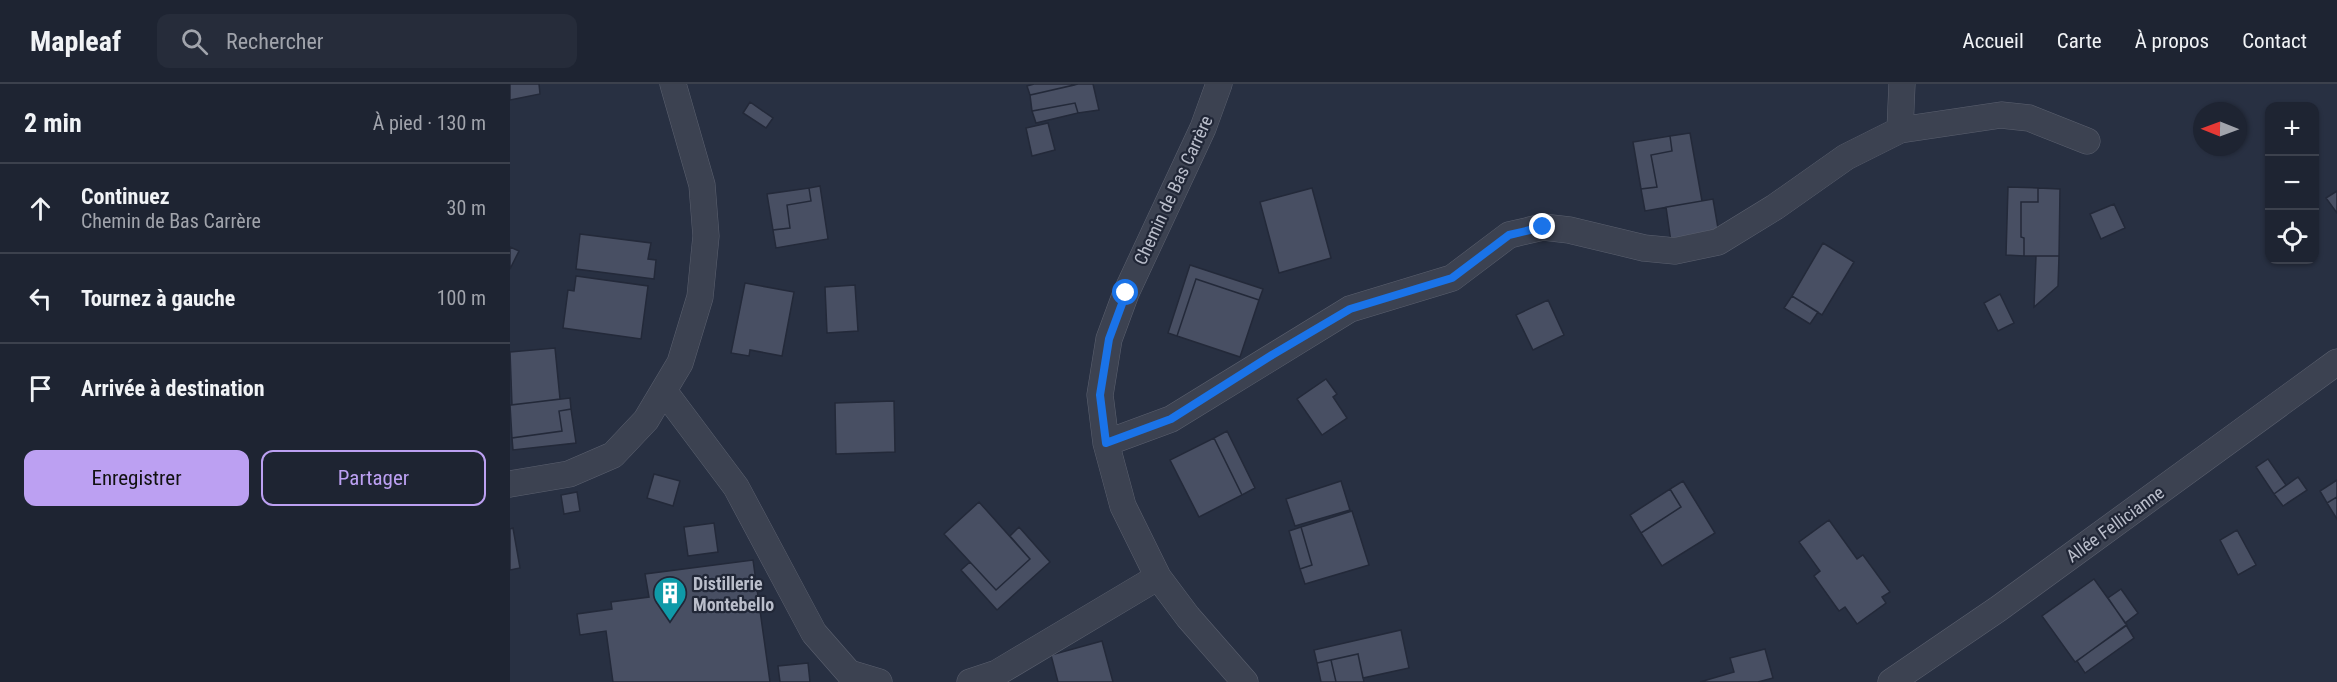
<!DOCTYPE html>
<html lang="fr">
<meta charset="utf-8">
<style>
:root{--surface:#1e2432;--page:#262c3a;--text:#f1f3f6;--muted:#a1a4ac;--line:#3c414d;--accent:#bca0f2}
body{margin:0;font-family:"Roboto Condensed",sans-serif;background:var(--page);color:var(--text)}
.controls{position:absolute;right:18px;top:18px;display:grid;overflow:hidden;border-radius:12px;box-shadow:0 2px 4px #0004}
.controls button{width:54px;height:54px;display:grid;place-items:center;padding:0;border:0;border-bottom:2px solid var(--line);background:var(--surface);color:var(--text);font:30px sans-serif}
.compass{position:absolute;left:1683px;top:18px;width:54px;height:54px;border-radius:50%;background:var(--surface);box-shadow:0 2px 4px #0004;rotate:271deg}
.stop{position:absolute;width:18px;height:18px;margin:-14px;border:4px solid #1a73e8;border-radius:50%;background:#fff}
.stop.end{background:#1a73e8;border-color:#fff;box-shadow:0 2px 6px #0008}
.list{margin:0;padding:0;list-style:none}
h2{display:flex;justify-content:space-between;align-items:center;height:78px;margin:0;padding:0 24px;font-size:26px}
h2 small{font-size:20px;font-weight:400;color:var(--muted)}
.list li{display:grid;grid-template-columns:39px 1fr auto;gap:18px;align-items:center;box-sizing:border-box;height:90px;padding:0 24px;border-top:2px solid var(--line)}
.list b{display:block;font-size:22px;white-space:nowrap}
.list p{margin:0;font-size:20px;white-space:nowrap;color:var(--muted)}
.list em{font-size:20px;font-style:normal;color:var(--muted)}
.actions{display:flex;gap:12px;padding:18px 24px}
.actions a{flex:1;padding:14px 0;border:2px solid var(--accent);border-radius:12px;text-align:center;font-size:21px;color:var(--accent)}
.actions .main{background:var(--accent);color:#111}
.icon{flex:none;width:33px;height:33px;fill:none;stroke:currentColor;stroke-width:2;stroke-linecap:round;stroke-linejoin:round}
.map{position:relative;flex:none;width:1827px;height:598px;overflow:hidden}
header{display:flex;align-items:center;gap:36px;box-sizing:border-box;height:84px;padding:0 30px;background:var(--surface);border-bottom:2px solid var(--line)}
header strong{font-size:28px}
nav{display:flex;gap:33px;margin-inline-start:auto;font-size:21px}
.search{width:420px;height:54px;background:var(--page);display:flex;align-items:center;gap:15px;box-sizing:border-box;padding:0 21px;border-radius:12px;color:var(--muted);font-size:22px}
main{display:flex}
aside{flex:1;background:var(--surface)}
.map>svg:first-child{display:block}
</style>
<header>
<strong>Mapleaf</strong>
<div class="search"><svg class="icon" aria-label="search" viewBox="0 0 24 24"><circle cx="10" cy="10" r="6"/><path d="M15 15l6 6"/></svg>Rechercher</div>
<nav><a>Accueil</a><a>Carte</a><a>À propos</a><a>Contact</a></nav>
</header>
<main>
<aside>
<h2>2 min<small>À pied · 130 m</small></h2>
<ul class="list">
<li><svg class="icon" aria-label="ahead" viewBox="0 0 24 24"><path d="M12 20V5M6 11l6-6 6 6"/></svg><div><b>Continuez</b><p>Chemin de Bas Carrère</p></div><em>30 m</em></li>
<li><svg class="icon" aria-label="left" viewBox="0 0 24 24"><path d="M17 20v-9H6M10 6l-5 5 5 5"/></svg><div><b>Tournez à gauche</b></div><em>100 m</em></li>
<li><svg class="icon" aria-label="arrive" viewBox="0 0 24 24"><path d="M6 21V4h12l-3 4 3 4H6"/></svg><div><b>Arrivée à destination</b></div></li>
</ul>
<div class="actions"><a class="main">Enregistrer</a><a>Partager</a></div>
</aside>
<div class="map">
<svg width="1827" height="598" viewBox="0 0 1827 598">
<rect width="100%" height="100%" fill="#283042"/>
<!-- building -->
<path fill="#484f63" stroke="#232939" stroke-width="1.5" d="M0 0H29L30 10 0 16Z
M524 0H565V1L520 11 517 2Z
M583 0 589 26 568 29 565 19 522 27 520 11 568 0Z
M240 18 263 34 256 44 233 29Z
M565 19 568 29 526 39 522 27Z
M538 39 545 66 522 72 516 44Z
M1180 49 1192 117 1135 127 1131 105 1147 103 1141 71 1162 67 1160 52Z
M1160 52 1162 67 1141 71 1147 103 1131 105 1123 58Z
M310 102 318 155 266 164 263 146 280 144 277 121 301 117 299 104Z
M1498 103 1528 104V118H1511V153L1514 154V172L1496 171Z
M299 104 301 117 277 121 280 144 263 146 257 110Z
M802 104 821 174 769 189 750 118Z
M1528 104 1550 105 1549 172H1514V154L1511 153V118H1528Z
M1827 107V129L1816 114Z
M1203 115 1209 150 1161 158 1156 123Z
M1604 120 1615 144 1591 155 1580 130Z
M70 150 141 159 138 175 146 176 144 195 66 185Z
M1313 159 1344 178 1312 231 1282 212Z
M0 163 9 167 0 185Z
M1526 172H1549L1548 202 1524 223Z
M680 181 753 205 749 216 686 195 667 252 658 249Z
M66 192 138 202 131 255 53 244 58 206 64 207Z
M686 195 749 216 730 273 667 252Z
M235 199 284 208 272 272 240 266 239 272 221 269Z
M345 201 348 247 317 249 315 203Z
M1490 210 1504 239 1488 247 1474 219Z
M1282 212 1308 228 1300 240 1274 224Z
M1038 216 1054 251 1023 266 1006 231Z
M45 264 50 315 2 321 0 268Z
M816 295 827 310 823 313 837 334 812 351 787 315Z
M60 314 61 325 49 327 52 347 2 354 0 321Z
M384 317 385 368 326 370 325 319Z
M61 325 66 359 3 366 2 354 52 347 49 327Z
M717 347 745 404 732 411 704 354Z
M704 354 732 411 689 433 660 376Z
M1758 375 1776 401 1764 410 1746 383Z
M144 390 170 397 163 422 137 414Z
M1788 393 1797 406 1773 422 1764 410Z
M1827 396V413L1817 419 1810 407Z
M831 397 840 426 785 442 776 415Z
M1173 397 1205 449 1152 482 1131 449 1171 423 1160 405Z
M1160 405 1171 423 1131 449 1120 431Z
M67 408 70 427 54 430 51 411Z
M1827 413V435L1817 419Z
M469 418 520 475 486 506 434 450Z
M842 427 859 481 795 500 790 485 802 481 791 443Z
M1319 436 1347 475 1353 471 1380 508 1372 513 1376 519 1347 540 1335 523 1329 527 1304 492 1310 487 1289 458Z
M204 439 208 468 178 472 174 443Z
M509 443 540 478 487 526 451 486 460 478 486 506 520 475 500 452Z
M791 443 802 481 790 485 779 447Z
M3 444 10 484 0 486V445Z
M1727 446 1746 481 1728 491 1710 456Z
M243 476 260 598H103L96 547 70 551 67 530 102 525 101 518 139 513 135 490Z
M1584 495 1617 541 1565 578 1532 532Z
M1611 505 1628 529 1615 539 1598 514Z
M1616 541 1624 554 1575 589 1567 577Z
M891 546 899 584 853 594 848 570 807 579 804 566Z
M592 557 603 598H548L541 571Z
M1255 565 1263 594 1248 598H1190L1224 588 1220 574Z
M848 570 854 598H826L821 576Z
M821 576 826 598H811L807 579Z
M298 579 300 598H270L268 582Z"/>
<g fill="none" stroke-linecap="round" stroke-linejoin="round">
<!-- minor casing -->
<g stroke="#5b606f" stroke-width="27">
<path id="minor" d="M709 0 693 44 616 209 599 255 590 311 596 359 613 422 648 493 678 533 735 598
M1390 46 1392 0
M154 307 226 403 304 549 339 589 369 598
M596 359 661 335 840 225 942 194 999 151 1033 143 1059 146 1134 164 1165 167 1208 158 1265 123 1336 73 1390 46 1491 31 1519 34 1577 57
M0 400 59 390 103 371 136 336 170 279 190 213 196 152 192 101 163 0
M460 598 487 589 648 493
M1381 598 1488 525 1827 278"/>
</g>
<!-- minor -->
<use href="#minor" stroke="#3c4251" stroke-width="26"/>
</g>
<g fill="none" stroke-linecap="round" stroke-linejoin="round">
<!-- route -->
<path stroke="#1a73e8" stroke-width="8" d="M616 209 599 255 590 311 596 359 661 335 762 271 840 225 942 194 999 151 1033 143"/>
</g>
<!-- icons -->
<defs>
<g id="building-pin" transform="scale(1.725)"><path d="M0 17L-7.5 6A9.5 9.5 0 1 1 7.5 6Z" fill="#0f9aa8" stroke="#212737"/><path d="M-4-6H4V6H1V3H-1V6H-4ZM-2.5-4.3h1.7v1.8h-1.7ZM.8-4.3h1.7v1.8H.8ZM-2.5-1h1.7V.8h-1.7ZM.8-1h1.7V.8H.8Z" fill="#fff"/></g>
</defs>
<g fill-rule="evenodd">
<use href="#building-pin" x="160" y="509"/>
</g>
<g text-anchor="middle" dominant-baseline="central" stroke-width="4.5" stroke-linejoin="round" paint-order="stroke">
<!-- street labels -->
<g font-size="18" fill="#babecb" stroke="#212737">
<text transform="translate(663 106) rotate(-65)">Chemin de Bas Carrère</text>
<text transform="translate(1605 440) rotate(-36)">Allée Fellicianne</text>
</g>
<!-- poi labels -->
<g font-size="18" font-weight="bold" fill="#babecb" stroke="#212737" text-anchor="start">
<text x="183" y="499">Distillerie<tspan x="183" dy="21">Montebello</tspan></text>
</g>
</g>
</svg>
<div class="controls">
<button>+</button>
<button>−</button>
<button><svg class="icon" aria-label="locate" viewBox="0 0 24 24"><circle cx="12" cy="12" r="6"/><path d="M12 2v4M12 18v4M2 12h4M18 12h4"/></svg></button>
</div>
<svg class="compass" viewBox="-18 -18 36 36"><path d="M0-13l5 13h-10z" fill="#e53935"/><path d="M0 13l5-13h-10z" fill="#a1a4ac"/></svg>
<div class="stop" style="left:616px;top:209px"></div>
<div class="stop end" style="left:1033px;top:143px"></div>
</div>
</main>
